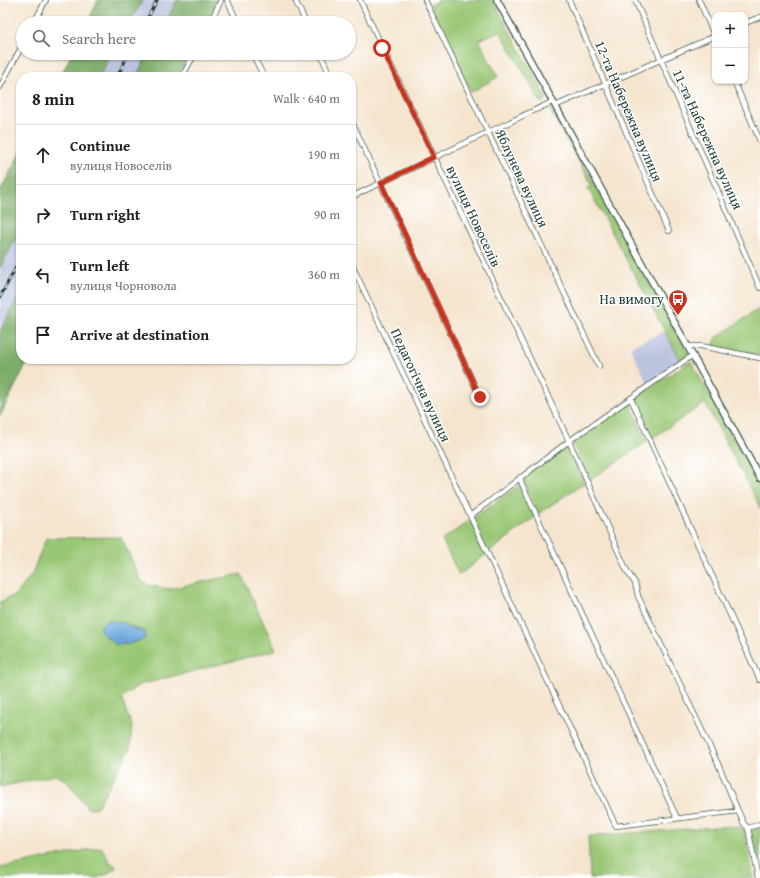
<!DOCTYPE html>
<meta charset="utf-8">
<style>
:root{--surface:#fff;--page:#f6f6f6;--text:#202124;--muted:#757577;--line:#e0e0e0}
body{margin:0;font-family:"Gentium Book Plus",serif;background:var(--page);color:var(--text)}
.controls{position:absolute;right:12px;top:12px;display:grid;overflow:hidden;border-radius:8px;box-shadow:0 1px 3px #0004}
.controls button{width:36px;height:36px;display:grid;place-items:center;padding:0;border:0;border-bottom:1px solid var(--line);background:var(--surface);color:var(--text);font:20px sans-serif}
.stop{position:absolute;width:12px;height:12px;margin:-9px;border:3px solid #c8321e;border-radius:50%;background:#fff}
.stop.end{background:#c8321e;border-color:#fff;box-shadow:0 1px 4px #0008}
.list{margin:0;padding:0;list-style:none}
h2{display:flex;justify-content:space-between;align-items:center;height:52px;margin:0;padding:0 16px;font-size:17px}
h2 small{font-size:13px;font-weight:400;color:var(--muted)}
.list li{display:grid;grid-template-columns:26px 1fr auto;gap:12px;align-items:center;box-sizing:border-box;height:60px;padding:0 16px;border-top:1px solid var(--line)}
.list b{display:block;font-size:15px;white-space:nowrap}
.list p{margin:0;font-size:13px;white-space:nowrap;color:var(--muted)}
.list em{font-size:13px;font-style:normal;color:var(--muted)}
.icon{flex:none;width:22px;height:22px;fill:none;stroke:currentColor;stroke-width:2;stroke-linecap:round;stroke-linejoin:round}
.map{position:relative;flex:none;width:760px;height:878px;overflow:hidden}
.search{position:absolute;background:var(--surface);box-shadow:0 1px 3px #0004;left:16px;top:16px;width:340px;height:44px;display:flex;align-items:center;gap:10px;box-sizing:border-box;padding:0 14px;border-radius:22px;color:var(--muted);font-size:15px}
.panel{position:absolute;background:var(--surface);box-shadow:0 1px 3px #0004;left:16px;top:72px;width:340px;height:292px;border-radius:16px}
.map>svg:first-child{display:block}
</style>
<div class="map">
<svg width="760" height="878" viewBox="0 0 760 878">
<rect width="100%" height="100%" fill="#fff"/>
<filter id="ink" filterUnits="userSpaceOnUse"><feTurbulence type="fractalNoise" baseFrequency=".025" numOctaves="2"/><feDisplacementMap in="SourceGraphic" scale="8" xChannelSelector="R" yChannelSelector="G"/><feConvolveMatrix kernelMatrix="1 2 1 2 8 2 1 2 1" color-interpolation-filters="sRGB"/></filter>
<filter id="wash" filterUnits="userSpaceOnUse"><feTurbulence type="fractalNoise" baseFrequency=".012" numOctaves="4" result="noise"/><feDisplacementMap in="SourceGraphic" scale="16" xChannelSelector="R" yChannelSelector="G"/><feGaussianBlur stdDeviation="0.9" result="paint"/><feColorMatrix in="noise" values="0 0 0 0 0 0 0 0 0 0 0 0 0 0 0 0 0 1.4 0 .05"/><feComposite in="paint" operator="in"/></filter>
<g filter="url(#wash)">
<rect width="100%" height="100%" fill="#f5e5cf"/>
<!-- industrial -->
<path fill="#bcc3de" d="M143 0H177L165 23H129Z
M112 53H148L136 77H99Z
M21 229V292L0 331V268Z
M665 331 681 361 648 384 630 347Z"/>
<!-- green -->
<path fill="#9ac775" stroke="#5c8254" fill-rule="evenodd" d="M439 0H493L547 99 541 103 500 31 479 40 498 77 471 92 430 5Z
M551 105 672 324 670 325 673 330 675 329 689 355 681 361 588 188 592 185 548 107Z
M760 308V355L713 346 717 337Z
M691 361 732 435 760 488V509L757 501 705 403 651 439 633 399Z
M630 403 647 442 589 480 572 442Z
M568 445 584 483 538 514 522 477Z
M520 485 535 517 459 575 442 540Z
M121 537 140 579 147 585 168 589 241 574 276 650 139 685 121 698 132 726 130 749 97 807 88 809 66 780 55 775 0 787V602L17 594 32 574 46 538ZM110 620 135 628 145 632C141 636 138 642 133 643 120 648 104 640 100 627L103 623Z
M732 826 744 829 754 878H590L588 836Z
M760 827V876L751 830Z
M101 847 110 862 117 867 105 875 97 878H0V868Z"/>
<!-- forest -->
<path fill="#7bac66" stroke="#4d744d" d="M98 0H143L129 23H87Z
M177 0H218L206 23H165Z
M72 53H112L99 77H60Z
M148 53H191L177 77H136Z
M21 151V229L0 268V191Z
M21 292V359H29L0 416V331Z"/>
<!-- water -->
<path fill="#6aa7dc" stroke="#447288" d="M110 620 127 624 130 627 145 632V636L144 639 128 644H115L102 633 100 628 103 623Z"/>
</g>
<g filter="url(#ink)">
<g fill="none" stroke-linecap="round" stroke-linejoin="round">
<!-- minor casing -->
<g stroke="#3f564b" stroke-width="6">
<path id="minor" d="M227 0 238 23
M295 0 306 23
M360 0 569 441 627 571 635 583 638 596 719 766 738 811
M425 0 599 366
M569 0 669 231
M635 0 760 288
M699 0 715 37
M34 23 46 0
M210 23 221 0
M745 23 760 17
M252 53 264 77
M320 53 331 77
M182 77 195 53
M734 81 760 141
M0 87 23 44
M555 106 715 36
M351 120 480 397
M351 197 552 102
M351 263 616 826 738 811 744 824 748 828 760 824
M688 346H701L760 358
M631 399 760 680
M520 477 522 484 677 818
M470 516 569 441 693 355
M748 828 758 878"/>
</g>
<!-- tertiary casing -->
<g stroke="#3f564b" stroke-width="8">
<path id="tertiary" d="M497 0 760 478"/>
</g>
<!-- minor -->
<use href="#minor" stroke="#fff" stroke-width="4.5"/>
<!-- tertiary -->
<use href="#tertiary" stroke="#fff" stroke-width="5.5"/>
<!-- rail casing -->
<g stroke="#1f3d34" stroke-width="3">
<path id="rail" d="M145 23 157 0
M117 77 129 53
M0 297 21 258"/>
</g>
<!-- rail -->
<use href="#rail" stroke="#fff" stroke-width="1.5" stroke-dasharray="4.5" stroke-linecap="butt"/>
</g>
</g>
<g fill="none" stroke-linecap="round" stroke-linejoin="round" filter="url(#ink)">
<!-- route -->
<path stroke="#c8321e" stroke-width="5" d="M382 48 434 157 381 183 480 397"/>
</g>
<!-- icons -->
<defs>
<g id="bus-pin" transform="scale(1)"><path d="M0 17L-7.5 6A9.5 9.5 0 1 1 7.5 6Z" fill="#c8321e" stroke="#fff"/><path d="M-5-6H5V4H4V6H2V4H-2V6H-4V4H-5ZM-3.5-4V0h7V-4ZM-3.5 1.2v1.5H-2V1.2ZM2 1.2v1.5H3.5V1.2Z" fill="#fff"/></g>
</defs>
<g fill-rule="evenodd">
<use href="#bus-pin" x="678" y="299"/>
</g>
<g text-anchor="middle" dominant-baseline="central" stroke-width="3" stroke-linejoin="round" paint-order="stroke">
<!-- street labels -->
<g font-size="14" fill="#1f3d34" stroke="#fff">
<text transform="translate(629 111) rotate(67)">12-та Набережна вулиця</text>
<text transform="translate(708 139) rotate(66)">11-та Набережна вулиця</text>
<text transform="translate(522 178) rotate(65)">Яблунева вулиця</text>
<text transform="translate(474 216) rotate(65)">вулиця Новоселів</text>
<text transform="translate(421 385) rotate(65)">Педагогічна вулиця</text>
</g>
<!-- poi labels -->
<g font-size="14" fill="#1f3d34" stroke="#fff" text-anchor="end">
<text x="664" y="299">На вимогу</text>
</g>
</g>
</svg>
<div class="controls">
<button>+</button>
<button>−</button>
</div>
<div class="stop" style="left:382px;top:48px"></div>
<div class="stop end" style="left:480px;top:397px"></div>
<div class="search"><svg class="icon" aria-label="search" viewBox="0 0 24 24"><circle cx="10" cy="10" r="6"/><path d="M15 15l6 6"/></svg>Search here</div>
<section class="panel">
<h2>8 min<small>Walk · 640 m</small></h2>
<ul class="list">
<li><svg class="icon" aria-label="ahead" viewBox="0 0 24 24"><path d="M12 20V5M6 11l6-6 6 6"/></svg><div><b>Continue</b><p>вулиця Новоселів</p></div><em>190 m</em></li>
<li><svg class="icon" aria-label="right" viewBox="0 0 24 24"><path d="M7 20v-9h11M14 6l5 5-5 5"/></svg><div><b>Turn right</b></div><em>90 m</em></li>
<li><svg class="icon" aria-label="left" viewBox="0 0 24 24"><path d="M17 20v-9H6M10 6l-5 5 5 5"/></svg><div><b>Turn left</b><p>вулиця Чорновола</p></div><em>360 m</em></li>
<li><svg class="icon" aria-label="arrive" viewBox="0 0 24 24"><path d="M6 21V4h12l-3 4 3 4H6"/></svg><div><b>Arrive at destination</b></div></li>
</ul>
</section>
</div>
